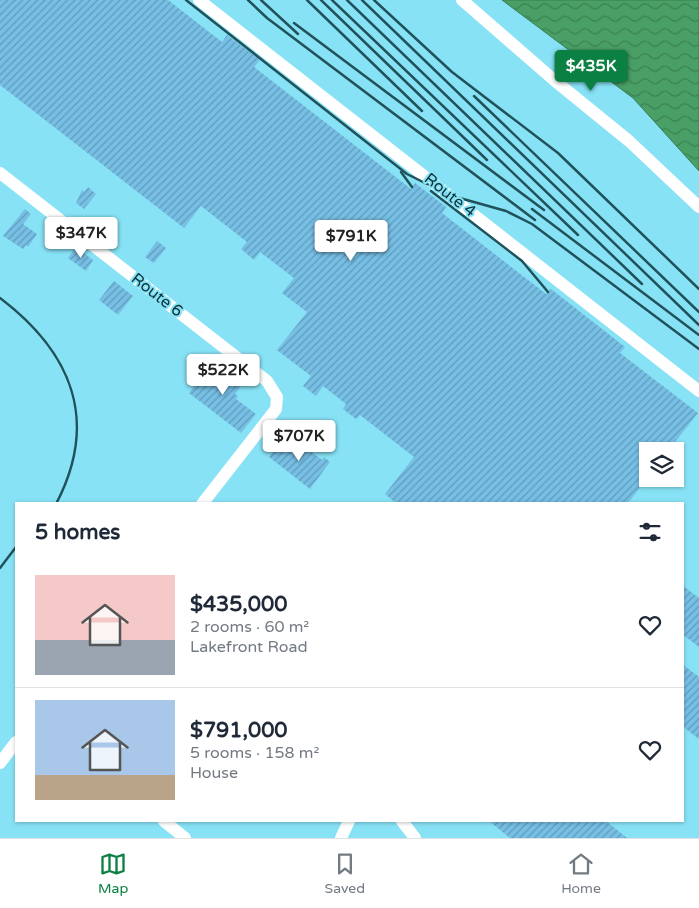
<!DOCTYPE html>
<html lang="en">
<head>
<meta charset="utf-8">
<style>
  body { margin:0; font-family:"Varela Round",sans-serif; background:#f6f6f7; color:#1f2937; height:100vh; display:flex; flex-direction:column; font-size:19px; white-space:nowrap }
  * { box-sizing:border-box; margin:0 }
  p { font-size:16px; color:#747a83 }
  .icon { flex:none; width:28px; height:28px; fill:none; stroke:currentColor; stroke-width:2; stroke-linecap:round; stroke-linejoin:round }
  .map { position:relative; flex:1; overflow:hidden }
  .details { position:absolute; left:15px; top:502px; width:669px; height:320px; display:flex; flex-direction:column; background:#fff; border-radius:0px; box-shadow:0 1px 4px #0004 }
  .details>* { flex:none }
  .controls { position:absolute; left:639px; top:442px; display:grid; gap:10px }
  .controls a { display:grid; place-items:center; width:45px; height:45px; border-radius:0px; background:#fff; box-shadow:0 1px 4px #0004; font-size:25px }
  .price { position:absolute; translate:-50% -42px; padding:0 11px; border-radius:5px; background:#fff; color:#222; font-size:16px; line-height:32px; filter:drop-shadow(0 1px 2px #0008) }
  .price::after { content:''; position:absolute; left:50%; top:30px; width:15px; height:11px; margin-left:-8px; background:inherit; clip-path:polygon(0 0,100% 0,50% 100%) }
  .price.on { background:#0b8043; color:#fff }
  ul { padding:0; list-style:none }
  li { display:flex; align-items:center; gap:15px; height:125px; padding:0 20px }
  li+li { border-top:1px solid #e0e1e3 }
  li span { display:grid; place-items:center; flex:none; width:140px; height:100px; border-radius:0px; color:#555 }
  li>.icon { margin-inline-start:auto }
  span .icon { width:60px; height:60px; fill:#fffc; stroke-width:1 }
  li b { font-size:21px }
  h2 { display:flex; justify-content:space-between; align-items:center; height:60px; padding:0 20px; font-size:21px }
  .tab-bar { display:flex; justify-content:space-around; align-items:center; height:70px; border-top:1px solid #e0e1e3; background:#fff; font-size:14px; color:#747a83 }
  .tab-bar a { display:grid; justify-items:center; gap:2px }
  .tab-bar .on { color:#0b8043 }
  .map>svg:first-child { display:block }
  .water { fill:url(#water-waves); stroke:#367f58 }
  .building { fill:url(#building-hatch) }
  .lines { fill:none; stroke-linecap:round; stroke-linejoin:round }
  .minor { stroke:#fff; stroke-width:12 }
  .rail { stroke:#20525b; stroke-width:2.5 }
  .labels { text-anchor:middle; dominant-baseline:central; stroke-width:4; stroke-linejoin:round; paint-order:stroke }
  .street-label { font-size:16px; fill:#0a333a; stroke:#87e2f5 }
</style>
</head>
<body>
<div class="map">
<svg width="699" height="838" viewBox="0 0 699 838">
  <defs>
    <pattern id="water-waves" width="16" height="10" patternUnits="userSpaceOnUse" patternTransform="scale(1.25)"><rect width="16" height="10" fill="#499f65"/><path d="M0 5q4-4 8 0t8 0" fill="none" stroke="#3b8254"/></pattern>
    <pattern id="building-hatch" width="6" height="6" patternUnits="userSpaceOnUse" patternTransform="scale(1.25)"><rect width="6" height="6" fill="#77bfe5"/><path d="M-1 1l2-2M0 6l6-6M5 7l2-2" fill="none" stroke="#609cbb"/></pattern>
  </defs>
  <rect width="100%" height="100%" fill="#87e2f5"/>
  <polygon class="water" points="502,0 699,0 699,171 633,98"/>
  <g class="building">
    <polygon points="0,0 168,0 222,42 227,35 260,60 254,67 411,189 415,183 446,207 442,213 546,294 551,289 625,347 620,353 698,413 668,451 648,451 648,478 627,504 397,504 385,494 414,457 360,415 356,419 343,409 346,404 323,386 316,396 303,386 311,376 277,350 307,312 282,293 294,278 260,252 254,260 241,249 247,242 201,206 184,228 0,85"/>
    <polygon points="88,187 96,194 84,209 76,203 82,190 84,192"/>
    <polygon points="25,209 31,214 23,224 37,234 28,247 26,245 23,249 3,236"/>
    <polygon points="157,241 166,248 154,263 145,257"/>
    <polygon points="76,247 93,260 86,271 68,258"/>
    <polygon points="114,281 133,296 118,315 99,300"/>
    <polygon points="215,359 244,382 235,394 238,396 236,399 256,414 241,433 189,393"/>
    <polygon points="285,437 297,446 300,443 322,460 324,457 330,462 310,489 269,457"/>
    <polygon points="682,585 699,598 699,647 682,634"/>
    <polygon points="682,664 699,677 699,739 682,726"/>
    <polygon points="489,821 606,821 627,838 510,838"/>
  </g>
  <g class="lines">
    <g class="minor">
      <polyline points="199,0 699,391"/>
      <polyline points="462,0 554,80 629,141 699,207"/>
      <polyline points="0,173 267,381 277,397 276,409 202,504"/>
      <polyline points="0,763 16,742"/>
      <polyline points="164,821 185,838"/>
      <polyline points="402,821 415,838"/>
      <polyline points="341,838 349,821"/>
    </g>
    <g class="rail">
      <polyline points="186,0 407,174 449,195 506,211 532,224 699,349"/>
      <polyline points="248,0 267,18 535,220"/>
      <polyline points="261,0 298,34"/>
      <polyline points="307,0 422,111"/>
      <polyline points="321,0 487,160"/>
      <polyline points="332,0 578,235"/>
      <polyline points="347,0 642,284"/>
      <polyline points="362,0 699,325"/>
      <polyline points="374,0 452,72 558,153 699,289"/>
      <polyline points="294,23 544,210"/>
      <polyline points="474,96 699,312"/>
      <polyline points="401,172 412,187"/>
      <polyline points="431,191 522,261 548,292"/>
      <polyline points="532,209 699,335"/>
      <path d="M0 298C71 352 100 420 56 504"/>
      <polyline points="0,568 16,547"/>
    </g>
  </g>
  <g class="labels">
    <g class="street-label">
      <text transform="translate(450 195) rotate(38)">Route 4</text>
      <text transform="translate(157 295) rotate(38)">Route 6</text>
    </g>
  </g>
</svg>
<div class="controls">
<a><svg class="icon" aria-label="layers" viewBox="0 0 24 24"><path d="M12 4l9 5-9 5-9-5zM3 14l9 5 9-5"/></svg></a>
</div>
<b class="price on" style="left:591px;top:92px">$435K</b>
<b class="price" style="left:81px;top:259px">$347K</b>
<b class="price" style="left:351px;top:262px">$791K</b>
<b class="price" style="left:223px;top:396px">$522K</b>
<b class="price" style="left:299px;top:462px">$707K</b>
<section class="details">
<h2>5 homes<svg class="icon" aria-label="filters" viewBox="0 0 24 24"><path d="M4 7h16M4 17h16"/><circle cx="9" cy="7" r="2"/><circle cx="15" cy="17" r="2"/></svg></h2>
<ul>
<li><span style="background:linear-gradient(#f6c9c9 65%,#9aa5b1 0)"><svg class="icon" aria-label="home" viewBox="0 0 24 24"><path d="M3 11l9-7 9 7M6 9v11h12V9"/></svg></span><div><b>$435,000</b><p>2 rooms · 60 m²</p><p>Lakefront Road</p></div><svg class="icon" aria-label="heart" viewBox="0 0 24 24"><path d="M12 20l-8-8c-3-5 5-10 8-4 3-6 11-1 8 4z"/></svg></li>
<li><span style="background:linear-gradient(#a9c7e8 75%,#b9a48a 0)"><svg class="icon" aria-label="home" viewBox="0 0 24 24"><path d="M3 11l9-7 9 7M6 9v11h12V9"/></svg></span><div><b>$791,000</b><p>5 rooms · 158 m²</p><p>House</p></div><svg class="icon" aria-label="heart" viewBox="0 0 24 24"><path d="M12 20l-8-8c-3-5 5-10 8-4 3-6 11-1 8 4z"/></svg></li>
</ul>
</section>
</div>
<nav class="tab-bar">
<a class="on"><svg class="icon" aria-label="map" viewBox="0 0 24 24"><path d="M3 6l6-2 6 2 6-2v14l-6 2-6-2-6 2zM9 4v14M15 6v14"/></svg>Map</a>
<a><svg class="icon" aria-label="saved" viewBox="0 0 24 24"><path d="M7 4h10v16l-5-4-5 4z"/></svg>Saved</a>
<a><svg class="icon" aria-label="home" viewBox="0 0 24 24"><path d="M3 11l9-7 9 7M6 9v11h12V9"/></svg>Home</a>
</nav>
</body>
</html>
